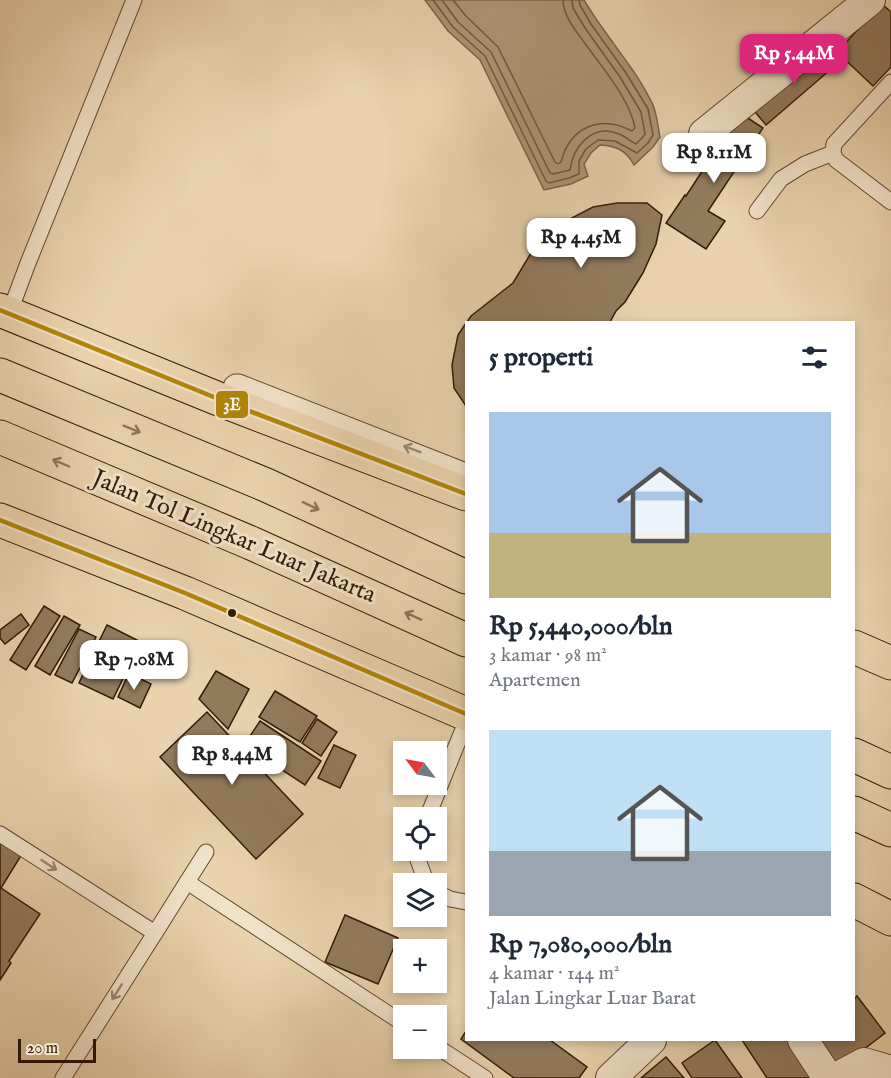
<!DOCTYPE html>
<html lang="id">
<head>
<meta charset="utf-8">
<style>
  body { margin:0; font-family:"IM FELL English",serif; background:#f2f2f3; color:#1f2937; height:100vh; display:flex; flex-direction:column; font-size:22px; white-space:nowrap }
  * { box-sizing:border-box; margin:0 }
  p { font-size:20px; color:#747a83 }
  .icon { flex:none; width:33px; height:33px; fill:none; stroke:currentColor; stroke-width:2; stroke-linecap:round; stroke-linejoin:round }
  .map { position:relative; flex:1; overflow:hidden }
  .sheet { position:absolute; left:465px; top:321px; width:390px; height:720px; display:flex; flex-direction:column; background:#fff; border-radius:0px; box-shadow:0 3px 9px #0003 }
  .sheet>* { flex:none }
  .needle { width:39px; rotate:302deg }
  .buttons { position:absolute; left:393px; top:741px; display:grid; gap:12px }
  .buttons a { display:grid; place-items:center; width:54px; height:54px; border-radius:0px; background:#fff; box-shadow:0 3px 9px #0003; font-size:30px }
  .scale { position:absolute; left:18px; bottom:15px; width:78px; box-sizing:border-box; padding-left:6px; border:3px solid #331b06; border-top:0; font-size:16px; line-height:21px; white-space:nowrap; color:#331b06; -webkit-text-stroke:4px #f1e2ca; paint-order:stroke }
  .price { position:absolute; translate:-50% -51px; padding:0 14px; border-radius:12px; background:#fff; color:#222; font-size:20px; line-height:39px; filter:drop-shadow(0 2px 3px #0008) }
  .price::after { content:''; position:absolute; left:50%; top:36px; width:18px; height:14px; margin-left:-9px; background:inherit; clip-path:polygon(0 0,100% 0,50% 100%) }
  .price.active { background:#db2777; color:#fff }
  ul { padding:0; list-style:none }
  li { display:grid; align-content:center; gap:12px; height:318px; padding:0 24px }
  li span { display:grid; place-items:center; height:186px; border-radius:0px; color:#555 }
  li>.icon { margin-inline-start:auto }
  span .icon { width:108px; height:108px; fill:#fffc; stroke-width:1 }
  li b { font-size:26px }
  h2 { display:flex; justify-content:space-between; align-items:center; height:72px; padding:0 24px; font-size:26px }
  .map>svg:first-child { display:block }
  .water { fill:#ab9474; stroke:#7b6448; stroke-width:1.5 }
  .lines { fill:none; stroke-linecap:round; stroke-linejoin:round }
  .shore { stroke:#6f583d; stroke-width:1.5 }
  .building { fill:#927a5d; stroke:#331b06; stroke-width:1.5 }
  .lane-casing { stroke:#604930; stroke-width:17 }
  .street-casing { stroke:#604930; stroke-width:32 }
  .primary-casing { stroke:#331b06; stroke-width:35 }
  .highway-casing { stroke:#331b06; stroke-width:35 }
  .lane { stroke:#f1e2ca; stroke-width:15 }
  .street { stroke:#f1e2ca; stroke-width:30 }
  .primary { stroke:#e9d2ad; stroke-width:33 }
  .highway { stroke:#e9d2ad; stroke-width:33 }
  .bus-1-casing { stroke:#f1e2ca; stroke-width:9 }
  .bus-1 { stroke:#b18607; stroke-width:4.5 }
  .oneway { stroke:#8e765a }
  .oneway2 { stroke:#9c8872 }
  .bus-dot { fill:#331b06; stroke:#f1e2ca; stroke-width:2 }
  .labels { text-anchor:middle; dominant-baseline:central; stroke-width:6; stroke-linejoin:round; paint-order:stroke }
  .street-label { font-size:24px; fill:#331b06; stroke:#f1e2ca }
  .line-badge { stroke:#f1e2ca; stroke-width:2 }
  .badge-label { font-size:16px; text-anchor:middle; font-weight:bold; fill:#fff }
</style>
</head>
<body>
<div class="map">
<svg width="891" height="1078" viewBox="0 0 891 1078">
  <rect width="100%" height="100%" fill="#e9d2ad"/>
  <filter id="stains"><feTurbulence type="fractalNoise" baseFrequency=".00333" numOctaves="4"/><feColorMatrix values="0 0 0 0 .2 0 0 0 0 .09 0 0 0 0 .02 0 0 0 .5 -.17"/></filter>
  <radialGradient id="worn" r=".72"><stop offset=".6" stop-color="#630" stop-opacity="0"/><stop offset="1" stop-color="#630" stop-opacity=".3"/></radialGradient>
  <path class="water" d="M425 0H584C605 36 635 67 653 105 657 115 658 127 660 137L653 147 634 165C626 150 616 146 600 145L591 153 584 164 588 176 571 184 544 190 480 60 448 31Z"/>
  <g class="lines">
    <g class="shore">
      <polyline points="433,0 453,27 485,56 546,181 549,183 569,178 579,174 579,161 586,149 598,140 615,141 637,153 648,143 653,135 648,109 626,73 591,24 580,5 579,0"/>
      <path d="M442 0 458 22 491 52 550 173 553 174 570 170C573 146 593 123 619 134 625 136 630 141 636 144L642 138 645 134 641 112 620 77 585 28 573 8 572 0"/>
      <path d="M453 0 465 15 498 47 555 162 558 164 561 162C570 127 600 114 632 131L635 128C630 99 601 66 584 42 575 30 563 15 563 0"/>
    </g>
  </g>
  <g class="building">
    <polygon points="882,4 891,12 891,67 873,86 837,52"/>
    <polygon points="822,46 837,64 766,125 751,107"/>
    <polygon points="740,113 763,128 708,211 725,221 706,249 666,223 685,195 686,196"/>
    <polygon points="617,203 647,203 662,215 656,244 643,273 625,302 616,311 610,322 467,322 471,316 513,283 531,253 564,222 593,207"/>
    <polygon points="466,323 466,406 454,388 452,365 458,335"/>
    <polygon points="44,606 60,616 26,670 10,660"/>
    <polygon points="21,614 29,625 5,644 0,638 0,630"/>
    <polygon points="64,616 80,625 50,675 35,666"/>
    <polygon points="107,625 141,642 113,699 79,683"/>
    <polygon points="79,629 96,637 72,683 55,675"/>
    <polygon points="216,671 249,689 228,729 199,699"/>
    <polygon points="129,673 151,684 140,708 118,697"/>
    <polygon points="275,691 317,716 300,742 259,717"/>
    <polygon points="207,712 303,814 256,859 160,757"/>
    <polygon points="317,719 337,732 321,756 302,743"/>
    <polygon points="260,721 321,761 305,785 244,745"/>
    <polygon points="334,745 356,755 340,788 318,778"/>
    <polygon points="0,839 22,854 1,888 40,914 9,961 11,963 0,980"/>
    <polygon points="345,915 398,938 378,984 325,962"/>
    <polygon points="857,996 885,1033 838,1069 815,1040 854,1040 854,999"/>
    <polygon points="466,1031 466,1040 550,1040 587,1067 579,1078 514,1078 461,1039"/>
    <polygon points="715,1040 742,1078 692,1078 682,1063"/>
    <polygon points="742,1040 797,1040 817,1072 808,1078 767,1078"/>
    <polygon points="666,1057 684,1078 641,1078"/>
  </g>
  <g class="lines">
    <g class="lane-casing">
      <g id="lane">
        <polyline points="891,82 834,144 833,153 836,160 891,202"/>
        <polyline points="757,211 781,179 805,164 833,153"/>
        <polyline points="9,314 28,263 134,0"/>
        <polyline points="226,402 232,384 235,382 239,382 466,471"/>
        <polyline points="427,818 466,722"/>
        <polyline points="0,834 155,933 63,1078"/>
        <polyline points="420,850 418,860 427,884"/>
        <polyline points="187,882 206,852"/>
        <polyline points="436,892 450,899 466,902"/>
        <polyline points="155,933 187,882 404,1024"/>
        <polyline points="436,1046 485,1078"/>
      </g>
    </g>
    <g class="street-casing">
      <g id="street">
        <polyline points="704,134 870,0"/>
        <polyline points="803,1040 828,1078"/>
        <polyline points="611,1078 651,1040"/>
        <polyline points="836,1078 864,1063 891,1071"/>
      </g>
    </g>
    <g class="primary-casing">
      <g id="primary">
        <polyline points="0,310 226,402 466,494"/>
        <polyline points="0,520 185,593 466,714"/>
        <polyline points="854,647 891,663"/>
        <polyline points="854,900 891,919"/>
      </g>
    </g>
    <g class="highway-casing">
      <g id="highway">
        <polyline points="0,375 266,485 466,577"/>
        <polyline points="0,437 251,543 466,640"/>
        <polyline points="854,755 891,772"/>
        <polyline points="854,813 891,830"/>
      </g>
    </g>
    <use href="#lane" class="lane"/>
    <use href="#street" class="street"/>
    <use href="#primary" class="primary"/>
    <use href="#highway" class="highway"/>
    <g class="bus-1-casing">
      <g id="bus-1">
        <polyline points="0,310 226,402 466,494"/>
        <polyline points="0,520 185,593 466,714"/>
      </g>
    </g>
    <use href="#bus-1" class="bus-1"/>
  </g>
  <defs><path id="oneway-shaft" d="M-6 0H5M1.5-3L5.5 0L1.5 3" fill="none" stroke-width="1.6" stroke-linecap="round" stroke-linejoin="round" transform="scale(1.5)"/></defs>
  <g class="oneway">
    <use href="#oneway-shaft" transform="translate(132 429) rotate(22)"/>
    <use href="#oneway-shaft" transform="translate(61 463) rotate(-157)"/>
    <use href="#oneway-shaft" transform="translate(311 506) rotate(25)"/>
    <use href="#oneway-shaft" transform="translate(413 616) rotate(-156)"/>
  </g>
  <g class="oneway2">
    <use href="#oneway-shaft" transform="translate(412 449) rotate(-159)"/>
    <use href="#oneway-shaft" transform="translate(49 865) rotate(33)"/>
    <use href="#oneway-shaft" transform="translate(117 992) rotate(122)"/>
  </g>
  <circle class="bus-dot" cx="232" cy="613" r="5"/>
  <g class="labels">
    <g class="street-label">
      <text transform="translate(234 537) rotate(23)">Jalan Tol Lingkar Luar Jakarta</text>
    </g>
  </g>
  <rect class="line-badge" x="215" y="390" width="34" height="29" rx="6" fill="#b18607"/>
  <g class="badge-label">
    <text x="232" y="410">3E</text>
  </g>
  <rect width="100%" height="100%" filter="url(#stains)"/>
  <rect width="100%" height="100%" fill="url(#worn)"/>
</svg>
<div class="buttons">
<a><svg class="needle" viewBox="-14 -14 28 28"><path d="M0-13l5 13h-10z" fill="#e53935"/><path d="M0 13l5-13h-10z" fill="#747a83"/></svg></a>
<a><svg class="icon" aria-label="locate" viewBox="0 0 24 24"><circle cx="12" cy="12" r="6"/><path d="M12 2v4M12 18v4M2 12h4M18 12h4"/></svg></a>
<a><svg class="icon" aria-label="layers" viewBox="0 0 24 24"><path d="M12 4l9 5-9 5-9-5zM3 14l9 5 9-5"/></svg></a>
<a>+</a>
<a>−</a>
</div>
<div class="scale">20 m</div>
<b class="price active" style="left:794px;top:85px">Rp 5.44M</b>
<b class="price" style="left:714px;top:184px">Rp 8.11M</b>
<b class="price" style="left:581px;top:269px">Rp 4.45M</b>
<b class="price" style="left:134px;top:691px">Rp 7.08M</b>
<b class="price" style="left:232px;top:786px">Rp 8.44M</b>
<section class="sheet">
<h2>5 properti<svg class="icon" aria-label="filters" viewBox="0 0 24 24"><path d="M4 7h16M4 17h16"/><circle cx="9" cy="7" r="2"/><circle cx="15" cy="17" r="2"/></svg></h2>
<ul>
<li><span style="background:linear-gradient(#a9c7e8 65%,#c2b280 0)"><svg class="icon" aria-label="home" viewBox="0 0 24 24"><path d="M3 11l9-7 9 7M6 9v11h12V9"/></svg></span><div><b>Rp 5,440,000/bln</b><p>3 kamar · 98 m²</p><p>Apartemen</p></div></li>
<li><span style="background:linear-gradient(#bfe0f5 65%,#9aa5b1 0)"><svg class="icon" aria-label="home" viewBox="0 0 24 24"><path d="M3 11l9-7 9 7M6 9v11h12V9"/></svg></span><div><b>Rp 7,080,000/bln</b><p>4 kamar · 144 m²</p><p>Jalan Lingkar Luar Barat</p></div></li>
</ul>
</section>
</div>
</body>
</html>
